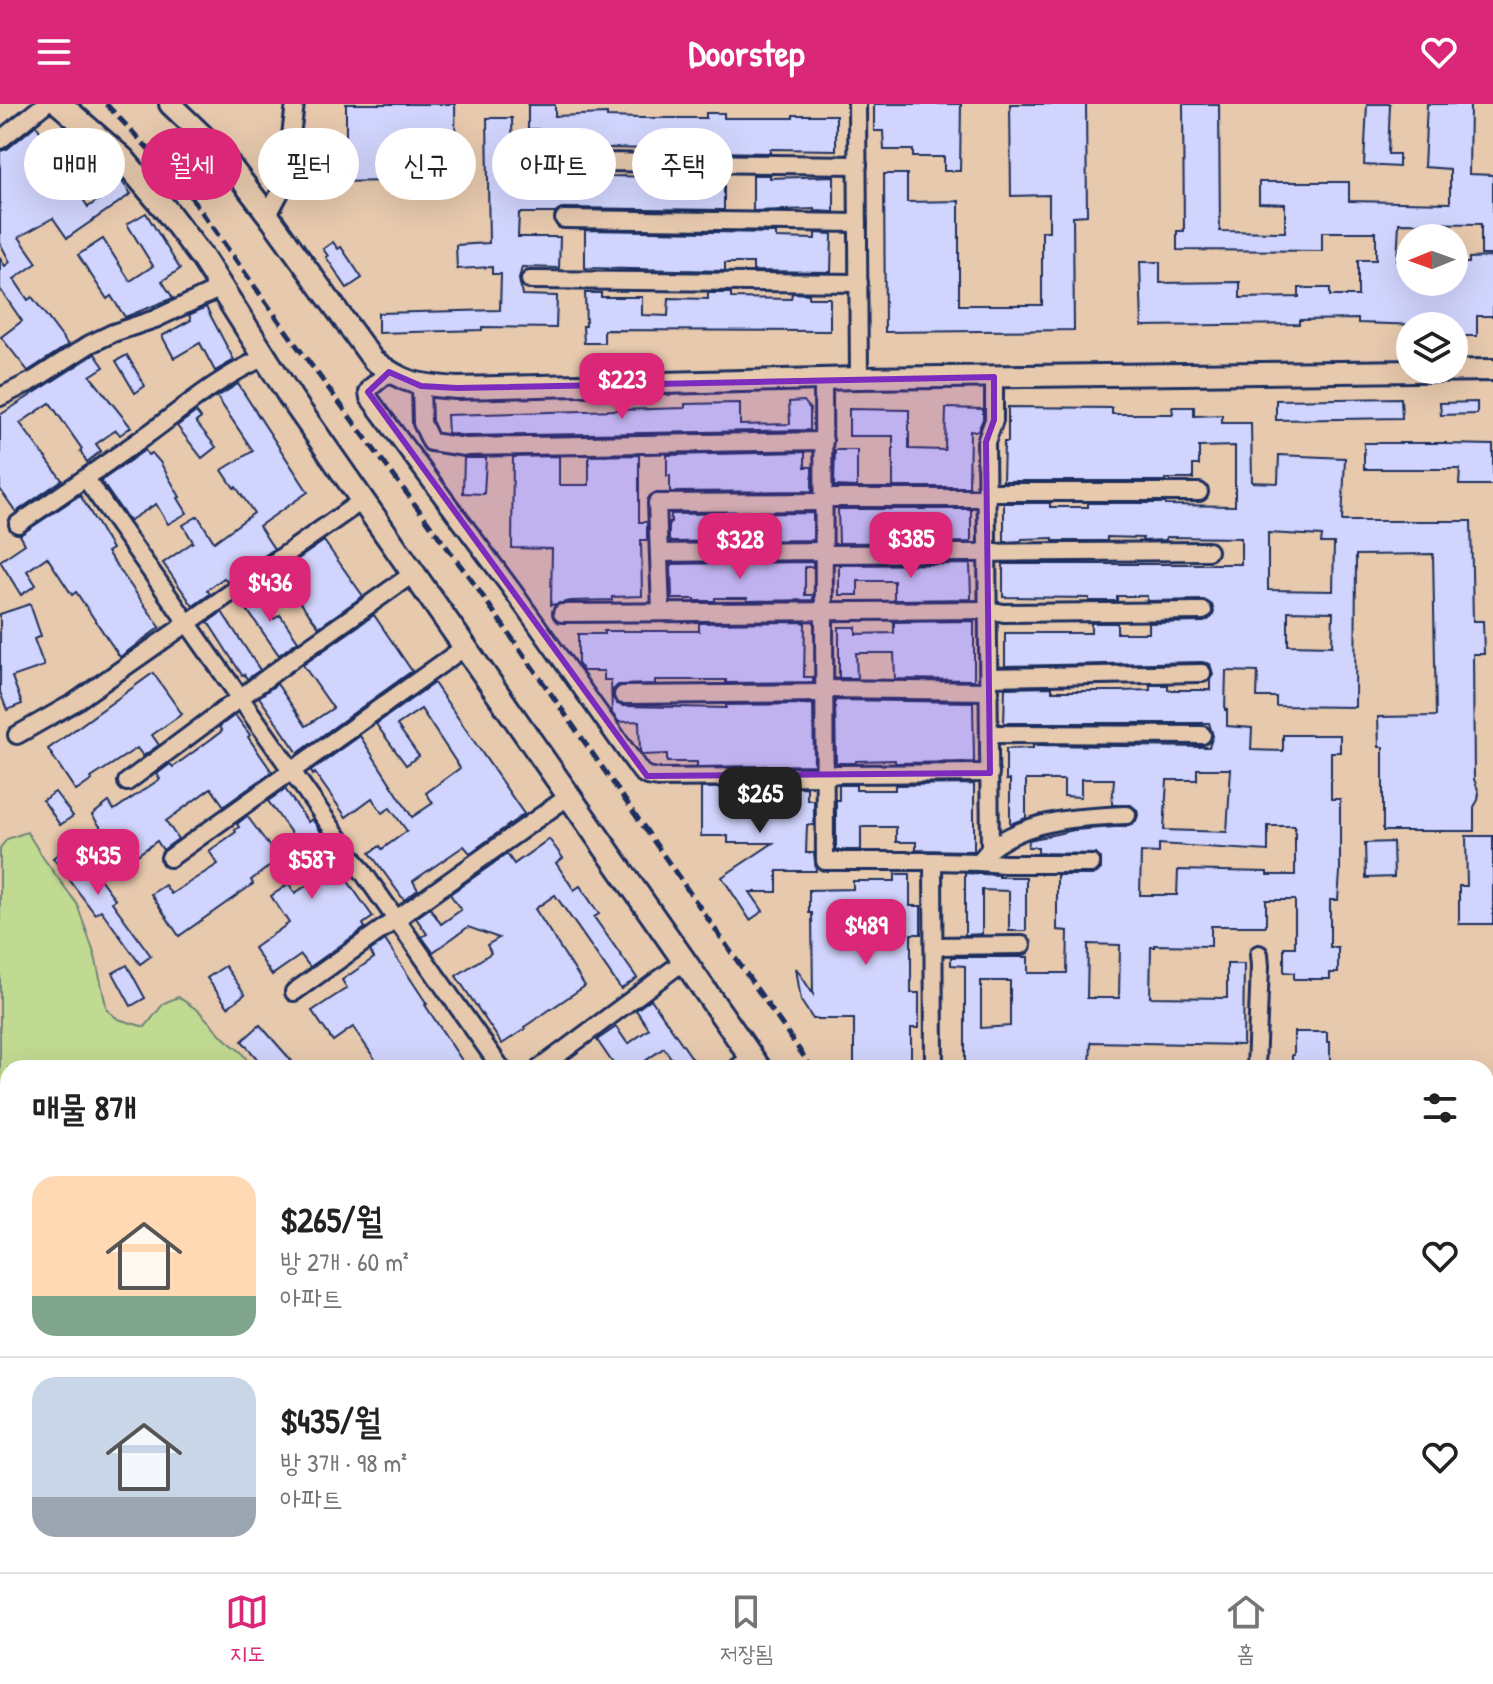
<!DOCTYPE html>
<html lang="ko">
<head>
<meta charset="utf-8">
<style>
  body { margin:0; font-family:"Patrick Hand","Poor Story",sans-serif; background:#f2f2f2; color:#222; height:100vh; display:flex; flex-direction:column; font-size:30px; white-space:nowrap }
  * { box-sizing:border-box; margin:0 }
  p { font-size:26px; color:#767676 }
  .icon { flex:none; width:44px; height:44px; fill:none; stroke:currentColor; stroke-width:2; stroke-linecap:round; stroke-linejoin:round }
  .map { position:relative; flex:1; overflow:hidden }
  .sheet { position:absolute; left:0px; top:956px; width:1494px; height:512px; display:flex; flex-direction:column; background:#fff; border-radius:24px 24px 0 0; box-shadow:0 8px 32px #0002 }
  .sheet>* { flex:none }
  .guide { position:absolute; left:24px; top:24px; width:800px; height:72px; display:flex; gap:16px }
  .needle { width:52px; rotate:269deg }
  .buttons { position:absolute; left:1396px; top:120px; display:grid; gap:16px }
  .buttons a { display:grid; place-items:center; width:72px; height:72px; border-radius:50%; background:#fff; box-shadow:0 8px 32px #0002; font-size:40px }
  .price { position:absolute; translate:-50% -68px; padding:0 18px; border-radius:16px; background:#db2777; color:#fff; font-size:26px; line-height:52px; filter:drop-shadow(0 2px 4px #0008) }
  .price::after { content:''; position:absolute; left:50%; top:48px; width:24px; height:18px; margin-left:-12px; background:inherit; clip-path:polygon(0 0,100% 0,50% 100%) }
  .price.selected { background:#222; color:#fff }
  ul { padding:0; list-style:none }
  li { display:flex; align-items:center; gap:24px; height:200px; padding:0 32px }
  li+li { border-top:2px solid #e0e0e0 }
  li span { display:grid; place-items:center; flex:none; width:224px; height:160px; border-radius:24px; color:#555 }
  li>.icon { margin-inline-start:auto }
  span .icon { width:96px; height:96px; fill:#fffc; stroke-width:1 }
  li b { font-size:34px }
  h2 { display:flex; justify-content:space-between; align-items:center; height:96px; padding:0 32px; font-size:34px }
  .pill { padding:0 28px; border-radius:36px; background:#fff; box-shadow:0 8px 32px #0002; font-size:28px; line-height:72px }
  .pill.selected { background:#db2777; color:#fff }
  header { display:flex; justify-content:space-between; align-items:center; height:104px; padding:0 32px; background:#db2777; color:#fff; font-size:36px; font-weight:700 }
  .tab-bar { display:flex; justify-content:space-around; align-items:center; height:112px; border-top:2px solid #e0e0e0; background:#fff; font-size:22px; color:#767676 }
  .tab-bar a { display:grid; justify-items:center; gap:4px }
  .tab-bar .selected { color:#db2777 }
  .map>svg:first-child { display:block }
  .green { fill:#c1da91; stroke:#6e8478; stroke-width:2 }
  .building { fill:#d1d4fc; stroke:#1b2f5e; stroke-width:2; fill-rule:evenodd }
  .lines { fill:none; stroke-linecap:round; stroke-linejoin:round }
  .minor-casing { stroke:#1b2f5e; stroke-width:22 }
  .tertiary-casing { stroke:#1b2f5e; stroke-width:26 }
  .secondary-casing { stroke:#1b2f5e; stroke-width:28 }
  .minor { stroke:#e7c9ad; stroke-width:16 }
  .tertiary { stroke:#e7c9ad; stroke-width:20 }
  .secondary { stroke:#e7c9ad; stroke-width:22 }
  .rail { stroke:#1b2f5e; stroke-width:5; stroke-dasharray:12 6; stroke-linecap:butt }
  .marked { fill:#7b2cbf; fill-opacity:0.2; stroke:#7b2cbf; stroke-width:6; stroke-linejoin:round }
</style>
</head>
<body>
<header><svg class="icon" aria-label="menu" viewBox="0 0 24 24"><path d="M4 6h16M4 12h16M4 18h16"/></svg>Doorstep<svg class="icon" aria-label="heart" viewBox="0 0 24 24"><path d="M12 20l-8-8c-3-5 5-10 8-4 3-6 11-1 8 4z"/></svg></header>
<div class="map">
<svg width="1493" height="1468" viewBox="0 0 1493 1468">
  <rect width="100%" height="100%" fill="#e7c9ad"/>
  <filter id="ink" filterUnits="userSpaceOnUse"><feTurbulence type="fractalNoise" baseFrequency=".0125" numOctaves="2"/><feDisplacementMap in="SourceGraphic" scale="16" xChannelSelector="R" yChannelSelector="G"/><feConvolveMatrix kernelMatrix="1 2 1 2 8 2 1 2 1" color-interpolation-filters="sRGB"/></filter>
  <g filter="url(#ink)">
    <polygon class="green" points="27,728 44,755 77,800 95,852 107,906 118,915 145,923 164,899 178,893 199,907 225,935 241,948 253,964 8,964 8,1301 0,1296 0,744 7,735"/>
    <g class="building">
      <polygon points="346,0 455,0 456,76 331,78 330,56 318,56 318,32 346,32"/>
      <polygon points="874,0 961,0 960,67 944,67 944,53 913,53 913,46 884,46 883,27 874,27"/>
      <polygon points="1010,0 1086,0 1087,111 1073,112 1074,226 885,228 884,70 907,70 907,98 959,97 959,201 1042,201 1042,127 1049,127 1049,91 1011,92"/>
      <polygon points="1183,0 1219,0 1220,127 1285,128 1285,100 1259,99 1259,78 1349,78 1349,97 1450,99 1450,65 1424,63 1427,0 1470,0 1469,70 1493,71 1493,151 1481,151 1481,120 1399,119 1397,156 1410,157 1410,178 1454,178 1454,159 1469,159 1469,154 1493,153 1493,212 1477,212 1477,232 1454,232 1454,222 1358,219 1358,215 1299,216 1299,220 1142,222 1140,158 1160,158 1160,179 1240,178 1240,194 1299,193 1299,184 1330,184 1330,192 1358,192 1358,156 1376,156 1376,128 1322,128 1322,147 1177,146 1177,127 1184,127"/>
      <polygon points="1367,0 1390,0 1388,50 1399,50 1399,63 1364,61"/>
      <polygon points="528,1 555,1 555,12 607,10 607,13 641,14 706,14 706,9 724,9 724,14 793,14 793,11 836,11 836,46 770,45 770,49 707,48 707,45 668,45 668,47 654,47 654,45 608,44 608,47 590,48 585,53 584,59 586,64 594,69 607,69 607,72 724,74 724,106 564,104 555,109 519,109 518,133 560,133 559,164 522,163 519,175 522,191 557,192 556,224 482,223 482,226 378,229 378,209 500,206 501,170 492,170 492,163 457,165 456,141 489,139 487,14 512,14 513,55 538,55 538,25 528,25"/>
      <polygon points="36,21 88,103 111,87 100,70 84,57 93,47 113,65 131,90 67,134 53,114 19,133 37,159 14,175 28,196 32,193 68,241 28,267 1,233 22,217 0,185 0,154 5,162 10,158 0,139 0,47 7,45"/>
      <polygon points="753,71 770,71 770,74 834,72 834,108 815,107 815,105 753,107"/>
      <polygon points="146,109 180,165 162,177 173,194 125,213 111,192 107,195 78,151 103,135 130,177 153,162 127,120"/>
      <polygon points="585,126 776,129 776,134 815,135 815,129 832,130 831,168 753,167 753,159 725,159 725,167 585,164"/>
      <polygon points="333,138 338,145 341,143 362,174 347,184 326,153 328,152 323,145"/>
      <polygon points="585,189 601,189 601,193 642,193 642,211 668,212 669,194 708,195 708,189 731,189 731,194 791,195 792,189 809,190 809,194 830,194 830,227 604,226 604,239 584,239 583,222 586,222"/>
      <polygon points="206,203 234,256 215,267 200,239 174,254 162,232 191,216 189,211"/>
      <polygon points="95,250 104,263 90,272 131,323 120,331 116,326 96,340 101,347 87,358 80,347 82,345 50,299 20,319 62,376 16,408 0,385 0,311"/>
      <polygon points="127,251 145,282 135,289 116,257"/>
      <polygon points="238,280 308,388 259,422 274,445 227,478 224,474 207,486 210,490 193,502 163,459 193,438 183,421 198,412 214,438 254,409 236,383 234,384 222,366 253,347 217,293"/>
      <polygon points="1401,294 1402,314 1276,316 1276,296"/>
      <polygon points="804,297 810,305 810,326 466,332 448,329 447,311 685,304 685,300 740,299 740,321 790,320 789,298"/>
      <polygon points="1477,298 1477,310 1441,311 1440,299"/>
      <path d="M1008 303 1112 304V310H1173L1172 303H1194V312L1222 311V319H1251L1252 378 1278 379 1279 351 1345 354 1342 417H1471L1473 517H1483L1484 550H1473L1474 675 1479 689 1478 696 1474 703V727H1383V643H1379L1378 613 1436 612 1433 450 1356 451 1355 603 1276 602V593H1257L1258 568 1226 567 1225 606H1227V622L1252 624 1251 646 1283 647V631H1340V648H1331V695H1340V768L1338 796H1330V843H1338V869H1330V875H1294V869L1284 868V843H1295V796H1266V822H1211V842L1155 841V843H1151L1150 893 1227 894V860H1244L1243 941 1091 938 1090 964H965V862L951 861V853H1028V869H1067L1068 827 1057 826V771H1092L1097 769 1101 765V755L1096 750 1038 749V743H1028L1029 736 1074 726 1128 722 1136 717 1138 711 1137 706 1131 701H1112L1114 675H1081V693L1064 692V676H1026V714L1010 720V676H1006V645L1033 644V641L1209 643 1213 632 1209 619H1004L1005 584 1052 583V587H1121L1150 586V581H1168V586H1210V576L1213 570 1210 560 1202 558 1005 562V529H1091V519H1117V529H1149V519L1204 518 1212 513 1214 508 1212 501 1204 496 1147 497V492H1117V497H1089V494L1003 493V460H1241V434L1166 433V436L1142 437 1143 434 1107 433V437H1053V434L1022 435 1021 437 1004 438V399H1050V403H1088V399H1165L1166 401 1235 402V342L1199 343V361H1193V375H1165V377H1003L1004 338H1008ZM1268 429 1322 432 1321 439H1334L1333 487 1268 486ZM1288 507 1333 508 1332 542 1288 541ZM1197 665H1231L1227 728 1164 726 1167 676H1197ZM1268 722H1295V771H1267V768L1178 766 1177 791H1140L1141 748 1159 749V740L1268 747ZM1088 840 1120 841 1119 894H1087ZM981 877H1010V922L981 924Z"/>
      <polygon points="946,304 983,305 983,315 978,327 970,327 969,383 893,383 893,332 849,332 849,305 909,306 909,345 945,346"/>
      <polygon points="196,308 201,314 196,318 216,343 202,354 177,322"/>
      <polygon points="1364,339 1446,339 1446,340 1493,341 1493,381 1459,381 1460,365 1364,365"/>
      <polygon points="145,346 148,351 152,349 160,358 180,393 178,394 187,409 168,420 156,400 129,417 101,377"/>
      <polygon points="835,346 857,346 857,383 834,382"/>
      <polygon points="805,348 805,363 812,363 812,387 670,388 670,372 667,372 667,351"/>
      <polygon points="639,351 639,418 647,418 647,436 641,436 642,492 612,493 612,496 571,497 551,501 552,445 512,444 513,353 559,352 559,381 589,381 589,352"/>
      <polygon points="464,354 486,354 484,390 463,389"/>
      <polygon points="80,391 112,445 107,448 160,523 120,553 76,488 72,491 47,453 27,467 36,481 21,491 0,457 25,440 20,431"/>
      <polygon points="838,405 971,405 971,438 839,439"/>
      <polygon points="813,409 813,436 671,438 669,436 669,418 671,418 671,410"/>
      <polygon points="324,437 363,492 319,523 278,469"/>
      <polygon points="813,458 813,463 805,463 805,491 813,491 813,496 747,497 747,494 715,494 715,497 695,497 695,495 672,495 671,460"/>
      <polygon points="970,460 971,495 894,496 894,477 858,477 858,491 839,491 839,461"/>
      <polygon points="253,487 274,515 280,511 298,537 279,551 240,496"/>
      <polygon points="30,500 41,532 34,535 44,562 12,573 22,600 7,606 0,588 0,510"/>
      <polygon points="222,508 260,566 247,575 244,570 242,571 208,518"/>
      <polygon points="374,511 412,567 298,649 259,593 277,580 306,622 333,604 303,561"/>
      <polygon points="974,517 974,576 895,575 894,549 856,549 857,574 835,574 839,573 839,523 856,523 856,530 894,529 894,518"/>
      <polygon points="805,518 804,573 813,573 813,578 726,579 726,576 655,576 655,580 618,581 613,586 612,592 617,600 623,602 726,604 726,601 813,600 814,661 697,663 697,658 667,658 667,650 642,651 640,647 639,617 619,618 612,609 611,576 604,576 604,567 583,567 578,559 578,530 604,530 604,527 699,527 699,519"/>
      <polygon points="153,569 182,610 152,631 159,641 143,652 137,644 91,674 92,676 76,687 48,645"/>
      <polygon points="434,579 524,710 470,749 464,742 413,777 418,786 404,796 370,749 380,742 382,745 407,727 390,704 382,709 372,694 346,713 315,669 313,671 311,667 360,632 412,713 433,699 426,689 460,664 421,605 397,621 419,652 406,661 376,620"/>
      <polygon points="835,596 973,598 974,658 895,659 895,656 856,657 856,659 836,659"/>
      <polygon points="235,611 250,631 248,633 272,668 224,702 211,684 166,717 178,735 163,746 157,737 126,759 92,711 109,698 114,706 160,675 157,670 170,660 173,663 222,627 219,623"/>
      <polygon points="974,680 974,747 916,746 916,738 896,738 896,723 861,723 861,746 836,746 836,696 839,696 839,681 856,681 856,686 895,686 895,681"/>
      <polygon points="807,683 807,696 814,696 814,721 807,721 806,749 814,749 816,767 777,767 777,788 750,788 763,807 750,816 722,773 773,739 728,739 728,732 701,732 701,684"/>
      <polygon points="285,685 308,718 312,715 332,744 324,750 339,770 342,769 373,813 363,820 365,824 310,863 301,851 272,871 254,844 289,819 271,792 289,780 295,789 316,775 309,766 315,762 268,697"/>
      <polygon points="55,688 73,712 60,721 43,696"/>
      <polygon points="247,712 279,755 251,776 253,780 179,832 151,790 165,781 171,790 218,760 209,747 236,728 235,726 239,723 237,720"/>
      <polygon points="1466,732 1493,732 1493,820 1459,820 1459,782 1467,782"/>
      <polygon points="549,735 563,754 556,759 574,786 580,782 599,810 594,813 637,874 621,885 555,791 535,805 585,882 524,923 525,925 502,940 456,872 491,849 487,841 499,834 468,823 433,848 422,833 427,830 416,814 430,804 441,820 461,806 450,790 507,750 514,760"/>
      <polygon points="1393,738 1394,773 1366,774 1365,739"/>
      <polygon points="73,739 115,795 112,798 151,852 140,860 101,806 95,810 53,754"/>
      <polygon points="965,769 999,771 999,773 1026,773 1026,827 1009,827 1009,787 982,786 982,830 965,831"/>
      <polygon points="895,770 910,770 910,802 921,802 921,830 911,830 911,889 919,889 919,924 911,924 911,964 896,964 896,962 854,962 854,915 813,915 801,897 796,864 813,890 812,809 809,809 809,786 853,785 853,777 895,777"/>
      <polygon points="385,836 427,900 425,901 467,964 381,964 353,923 333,937 312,907 347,884 342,876 374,854 370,847"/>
      <polygon points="127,861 145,894 131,902 113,869"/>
      <polygon points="225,862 245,890 228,903 207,874"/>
      <polygon points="651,895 671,924 699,964 678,964 664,944 635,964 617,964 612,958 597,936 616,923 628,940 649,925 636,906"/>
      <polygon points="260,921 298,964 265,964 242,937"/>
      <polygon points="1294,928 1327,928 1327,938 1330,938 1330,964 1292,964 1292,951 1294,951"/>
    </g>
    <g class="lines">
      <g class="minor-casing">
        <g id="minor">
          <polyline points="857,0 859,274"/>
          <polyline points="0,36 45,0"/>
          <polyline points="595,58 858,61"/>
          <polyline points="268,111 285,79 295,0"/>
          <polyline points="564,115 858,119"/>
          <polyline points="530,176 859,179"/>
          <polyline points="389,268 371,283 368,288 369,294 512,486 641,668 647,672 659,674 825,672 838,670 990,669"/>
          <polyline points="823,276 825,757 933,757 934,964"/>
          <polyline points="421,282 422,319 431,338 465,343 824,337"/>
          <polyline points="0,293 34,276 90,240 113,229 155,215 221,184"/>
          <polyline points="86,375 501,964"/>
          <polyline points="987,388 1199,388"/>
          <polyline points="824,394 987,394"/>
          <path d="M18 420C63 390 107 359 151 328 190 299 220 273 265 253"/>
          <polyline points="659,449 824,447 831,450 1208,447"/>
          <polyline points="661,508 657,399 824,398"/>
          <polyline points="562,509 988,506 1004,509 1203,507"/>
          <polyline points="989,573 1202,569"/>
          <polyline points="824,585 990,587"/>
          <polyline points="623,591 824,589"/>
          <polyline points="990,630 1202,631"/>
          <polyline points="17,631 75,598 363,396"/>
          <polyline points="127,678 299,550 414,469"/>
          <path d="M990 745C1028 715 1080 713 1127 711"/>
          <polyline points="170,754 465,543"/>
          <polyline points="933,757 979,758 990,745 986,338 994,316 994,273"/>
          <polyline points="979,758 1004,760 1091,760"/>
          <polyline points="934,842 1022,841"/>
          <polyline points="294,888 569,692"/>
          <polyline points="540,964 684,857"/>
          <polyline points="737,964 752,953"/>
          <polyline points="1256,964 1260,862 1259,850"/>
          <polyline points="800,1460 806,1468"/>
          <polyline points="1278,1460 1287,1468"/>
          <polyline points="77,1468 80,1460"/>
        </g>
      </g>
      <g class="tertiary-casing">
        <path id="tertiary" d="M170 0 220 48 268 111 373 256C405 280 417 281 457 284L859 274 1493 266"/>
      </g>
      <g class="secondary-casing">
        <g id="secondary">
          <polyline points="60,0 123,55 166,106 203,155 291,294 759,964"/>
          <polyline points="1114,1460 1120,1468"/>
        </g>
      </g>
      <use href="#minor" class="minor"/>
      <use href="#tertiary" class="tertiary"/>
      <use href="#secondary" class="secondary"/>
      <g class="rail">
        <polyline points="106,0 181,79 297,242 475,481 812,964"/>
        <polyline points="1159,1460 1165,1468"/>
      </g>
    </g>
  </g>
  <path class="marked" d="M389 268 421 282 457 284 994 273V316L986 338 990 669 647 672 368 288Z"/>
</svg>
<div class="buttons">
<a><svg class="needle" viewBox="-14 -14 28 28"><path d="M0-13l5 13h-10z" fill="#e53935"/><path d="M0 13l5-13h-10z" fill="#767676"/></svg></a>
<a><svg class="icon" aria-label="layers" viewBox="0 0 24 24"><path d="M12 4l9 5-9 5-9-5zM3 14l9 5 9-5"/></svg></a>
</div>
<b class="price" style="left:622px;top:317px">$223</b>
<b class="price" style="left:911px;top:476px">$385</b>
<b class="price" style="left:740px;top:477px">$328</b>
<b class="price" style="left:270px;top:520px">$436</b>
<b class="price selected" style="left:760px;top:731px">$265</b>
<b class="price" style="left:98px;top:793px">$435</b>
<b class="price" style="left:312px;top:797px">$587</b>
<b class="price" style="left:866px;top:863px">$489</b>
<div class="guide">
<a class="pill">매매</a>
<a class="pill selected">월세</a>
<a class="pill">필터</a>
<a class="pill">신규</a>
<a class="pill">아파트</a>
<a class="pill">주택</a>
</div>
<section class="sheet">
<h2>매물 8개<svg class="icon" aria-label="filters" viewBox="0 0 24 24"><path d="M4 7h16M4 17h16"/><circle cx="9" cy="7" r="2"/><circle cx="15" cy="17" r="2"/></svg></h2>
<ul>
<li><span style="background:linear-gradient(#ffd9b3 75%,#7fa58c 0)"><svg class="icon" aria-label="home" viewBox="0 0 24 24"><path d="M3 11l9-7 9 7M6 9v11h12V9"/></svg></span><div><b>$265/월</b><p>방 2개 · 60 m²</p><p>아파트</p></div><svg class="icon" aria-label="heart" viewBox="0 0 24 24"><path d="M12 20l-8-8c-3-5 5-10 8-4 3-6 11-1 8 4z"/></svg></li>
<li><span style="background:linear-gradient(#c9d6e8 75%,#9aa5b1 0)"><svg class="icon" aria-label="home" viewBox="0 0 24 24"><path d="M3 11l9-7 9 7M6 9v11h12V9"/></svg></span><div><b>$435/월</b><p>방 3개 · 98 m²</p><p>아파트</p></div><svg class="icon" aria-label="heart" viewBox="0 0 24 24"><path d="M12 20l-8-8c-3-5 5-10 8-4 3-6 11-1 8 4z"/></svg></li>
</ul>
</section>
</div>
<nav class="tab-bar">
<a class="selected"><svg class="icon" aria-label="map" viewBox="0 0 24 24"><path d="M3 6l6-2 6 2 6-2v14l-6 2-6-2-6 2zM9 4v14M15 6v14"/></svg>지도</a>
<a><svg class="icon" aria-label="saved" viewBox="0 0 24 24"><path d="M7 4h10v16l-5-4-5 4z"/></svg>저장됨</a>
<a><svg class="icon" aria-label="home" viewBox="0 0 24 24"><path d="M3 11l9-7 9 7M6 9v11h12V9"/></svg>홈</a>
</nav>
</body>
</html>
